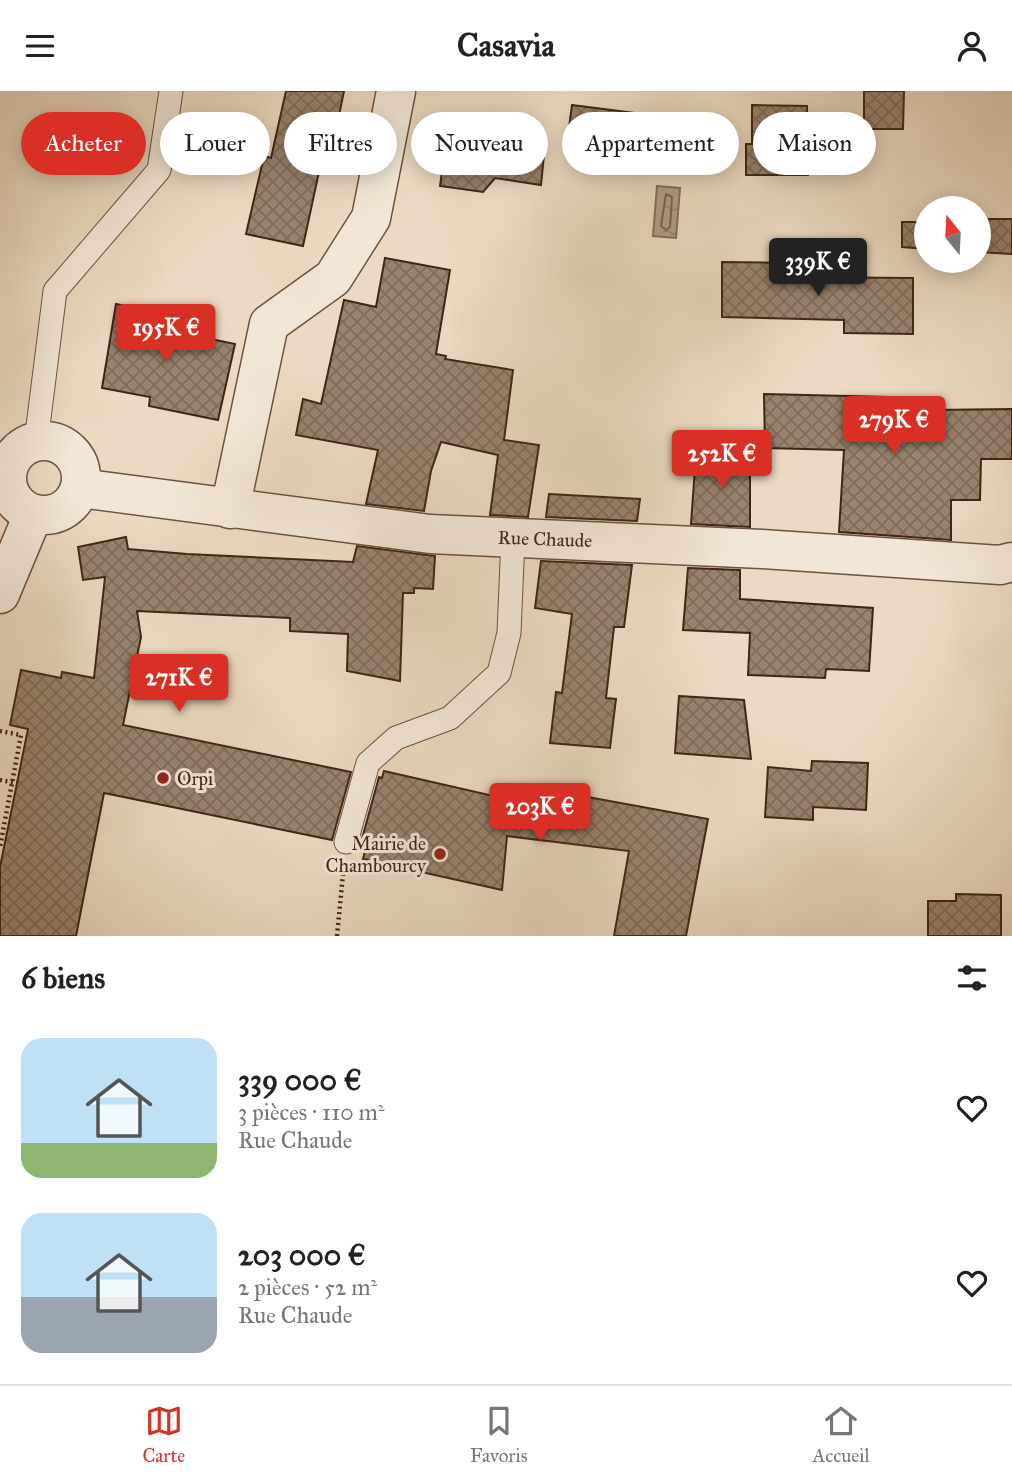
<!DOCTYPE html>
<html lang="fr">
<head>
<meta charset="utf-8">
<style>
  body { margin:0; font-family:"IM FELL Great Primer",serif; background:#f6f6f6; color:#222; height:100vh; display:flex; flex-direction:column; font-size:26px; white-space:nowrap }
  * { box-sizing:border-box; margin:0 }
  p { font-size:23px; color:#767676 }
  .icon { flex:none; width:38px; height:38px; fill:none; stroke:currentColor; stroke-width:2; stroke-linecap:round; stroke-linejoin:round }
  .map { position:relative; height:845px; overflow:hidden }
  .side { display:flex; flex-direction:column; background:#fff; flex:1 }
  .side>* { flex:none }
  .hud { position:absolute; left:21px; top:21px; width:971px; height:63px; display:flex; gap:14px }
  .needle { width:46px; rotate:342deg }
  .fabs { position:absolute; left:914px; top:105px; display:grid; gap:14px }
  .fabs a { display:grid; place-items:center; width:77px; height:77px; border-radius:50%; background:#fff; box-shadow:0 4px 18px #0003; font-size:35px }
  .price { position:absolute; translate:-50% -60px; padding:0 16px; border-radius:7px; background:#d93025; color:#fff; font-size:23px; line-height:46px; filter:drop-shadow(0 2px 4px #0008) }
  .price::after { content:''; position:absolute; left:50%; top:42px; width:21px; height:16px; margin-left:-10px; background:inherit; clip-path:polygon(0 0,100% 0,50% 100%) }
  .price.on { background:#222; color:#fff }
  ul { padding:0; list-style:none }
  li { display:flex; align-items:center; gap:21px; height:175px; padding:0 21px }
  li span { display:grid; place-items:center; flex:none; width:196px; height:140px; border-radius:21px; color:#555 }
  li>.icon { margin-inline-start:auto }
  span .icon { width:84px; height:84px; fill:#fffc; stroke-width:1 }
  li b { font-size:30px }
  h2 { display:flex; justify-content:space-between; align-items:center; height:84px; padding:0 21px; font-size:30px }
  .pill { padding:0 24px; border-radius:32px; background:#fff; box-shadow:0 4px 18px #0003; font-size:24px; line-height:63px }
  .pill.on { background:#d93025; color:#fff }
  header { display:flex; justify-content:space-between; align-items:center; height:91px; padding:0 21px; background:#fff; font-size:32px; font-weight:700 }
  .tabs { display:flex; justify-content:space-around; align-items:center; height:98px; border-top:2px solid #e0e0e0; background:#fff; font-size:19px; color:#767676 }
  .tabs a { display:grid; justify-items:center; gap:4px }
  .tabs .on { color:#d93025 }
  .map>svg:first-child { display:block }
  .water { fill:url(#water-ripples); stroke:#846c58; stroke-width:2 }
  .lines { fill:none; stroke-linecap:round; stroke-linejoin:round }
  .shore { stroke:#79604d; stroke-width:2 }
  .building { fill:url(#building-cross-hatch); stroke:#412514; stroke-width:2 }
  .lane-casing { stroke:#6c523f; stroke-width:25 }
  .street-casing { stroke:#6c523f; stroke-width:41 }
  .path { stroke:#412514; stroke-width:4.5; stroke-dasharray:2 3.5; stroke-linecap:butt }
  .lane { stroke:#f2e7d7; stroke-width:23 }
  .street { stroke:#f2e7d7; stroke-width:38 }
  .poi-dot { fill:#8f2418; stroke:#f2e7d7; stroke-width:2.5 }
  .labels { text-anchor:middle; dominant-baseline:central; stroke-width:6; stroke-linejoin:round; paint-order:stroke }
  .street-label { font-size:19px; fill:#412514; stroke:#f2e7d7 }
  .poi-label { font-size:19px; fill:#412514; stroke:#f2e7d7; text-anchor:start }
</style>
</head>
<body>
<header><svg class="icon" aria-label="menu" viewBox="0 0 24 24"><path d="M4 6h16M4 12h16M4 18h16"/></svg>Casavia<svg class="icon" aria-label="person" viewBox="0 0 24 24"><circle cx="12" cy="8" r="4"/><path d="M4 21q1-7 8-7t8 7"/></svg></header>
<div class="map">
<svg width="1012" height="845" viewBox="0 0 1012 845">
  <defs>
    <pattern id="water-ripples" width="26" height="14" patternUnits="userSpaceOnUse" patternTransform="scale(1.75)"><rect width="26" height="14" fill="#b19c86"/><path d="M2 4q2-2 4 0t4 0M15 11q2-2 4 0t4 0" fill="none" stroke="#927f6c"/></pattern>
    <pattern id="building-cross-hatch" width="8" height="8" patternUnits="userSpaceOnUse" patternTransform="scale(1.75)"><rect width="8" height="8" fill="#99836e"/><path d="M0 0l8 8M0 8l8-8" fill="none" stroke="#7e6b59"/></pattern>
  </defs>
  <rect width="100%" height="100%" fill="#ebdac1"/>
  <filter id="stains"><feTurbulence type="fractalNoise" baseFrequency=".00286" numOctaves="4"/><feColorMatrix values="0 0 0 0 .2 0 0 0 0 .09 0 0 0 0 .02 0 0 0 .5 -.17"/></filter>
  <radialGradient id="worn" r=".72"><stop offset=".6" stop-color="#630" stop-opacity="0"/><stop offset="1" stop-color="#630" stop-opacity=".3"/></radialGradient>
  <polygon class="water" points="657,95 680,97 676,147 653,145"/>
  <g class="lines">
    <polygon class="shore" points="666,103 672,106 670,136 666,139 661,135"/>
  </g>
  <g class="building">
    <polygon points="286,0 344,0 333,54 325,53 303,155 246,143 264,65 271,67"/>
    <polygon points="864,0 904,0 903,38 864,38"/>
    <polygon points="572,14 683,28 677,68 653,65 652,71 566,60"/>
    <polygon points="752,14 807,15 808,84 746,84 746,53 752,53"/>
    <polygon points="447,45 545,54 541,94 495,87 483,101 440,95"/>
    <polygon points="978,128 1012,128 1012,163 978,161"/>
    <polygon points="902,131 926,131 926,158 902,156"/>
    <polygon points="385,167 450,179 436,263 446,265 445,268 513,279 504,349 539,354 528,426 490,424 498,364 441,351 431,380 424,420 366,413 378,359 296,344 303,308 321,313 344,209 376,216"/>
    <polygon points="722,171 792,172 791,186 913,187 913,243 844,242 844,229 722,226"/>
    <polygon points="116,213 165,222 162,238 235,253 218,329 149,315 150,306 102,297"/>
    <polygon points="764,303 932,307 932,319 1012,318 1012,368 981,368 980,409 951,409 951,449 839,441 844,359 765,357"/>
    <polygon points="696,363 750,363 750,436 691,433"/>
    <polygon points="549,403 640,408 637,430 546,426"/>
    <polygon points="126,446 128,458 187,463 353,471 357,455 435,465 433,498 414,497 414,502 403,502 400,590 347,580 348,543 290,540 290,527 137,520 141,546 123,634 351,681 332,749 104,702 76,845 0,845 0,776 28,638 10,634 21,579 61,587 62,581 94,587 105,486 83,489 78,456"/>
    <polygon points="541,470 632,474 624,536 614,536 606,607 616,608 610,657 550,652 556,601 562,602 572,523 535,517"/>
    <polygon points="688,477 740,479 740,508 873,517 869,580 826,578 825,587 748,584 750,542 683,539"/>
    <polygon points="679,605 744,609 751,668 675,662"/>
    <polygon points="812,670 868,672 866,719 813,716 813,729 765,726 768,676 811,680"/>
    <polygon points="384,680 542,716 544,698 708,728 686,845 614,845 629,760 507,745 502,799 363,768 366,756 360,755 379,686 382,687"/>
    <polygon points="956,803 1001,804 1001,845 928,845 928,810 956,810"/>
  </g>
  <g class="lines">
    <g class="lane-casing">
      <g id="lane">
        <polyline points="36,351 55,200 159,79 171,0"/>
        <polyline points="346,751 368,672 396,647 450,627 499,582 509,542 513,447"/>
      </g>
    </g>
    <g class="street-casing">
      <g id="street">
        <circle cx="44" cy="387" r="37"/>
        <polyline points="80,397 430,443 762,458 1000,474 1012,471"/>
        <polyline points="230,418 269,233 333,187 371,127 396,0"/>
        <polyline points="0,503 33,424"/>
      </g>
    </g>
    <g class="path">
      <polyline points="0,640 21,644 0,756"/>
      <polyline points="0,689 17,692"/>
      <polyline points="337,845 343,783"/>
    </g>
    <use href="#lane" class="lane"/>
    <use href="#street" class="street"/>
  </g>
  <g class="poi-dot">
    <circle cx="163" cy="687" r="7"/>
    <circle cx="440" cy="763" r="7"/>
  </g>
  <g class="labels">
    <g class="street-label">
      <text transform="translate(545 448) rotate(2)">Rue Chaude</text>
    </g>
    <g class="poi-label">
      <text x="177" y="687">Orpi</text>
      <text x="426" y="752" text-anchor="end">Mairie de<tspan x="426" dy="22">Chambourcy</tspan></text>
    </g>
  </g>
  <rect width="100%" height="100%" filter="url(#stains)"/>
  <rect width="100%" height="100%" fill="url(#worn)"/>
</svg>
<div class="fabs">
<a><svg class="needle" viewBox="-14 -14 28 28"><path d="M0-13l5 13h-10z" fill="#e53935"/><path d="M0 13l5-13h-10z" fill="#767676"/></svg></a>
</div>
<b class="price on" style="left:818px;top:207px">339K €</b>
<b class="price" style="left:166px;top:273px">195K €</b>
<b class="price" style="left:894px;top:365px">279K €</b>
<b class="price" style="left:722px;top:399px">252K €</b>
<b class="price" style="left:179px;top:623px">271K €</b>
<b class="price" style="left:540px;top:752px">203K €</b>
<div class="hud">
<a class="pill on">Acheter</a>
<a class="pill">Louer</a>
<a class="pill">Filtres</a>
<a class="pill">Nouveau</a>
<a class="pill">Appartement</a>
<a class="pill">Maison</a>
</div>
</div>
<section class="side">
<h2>6 biens<svg class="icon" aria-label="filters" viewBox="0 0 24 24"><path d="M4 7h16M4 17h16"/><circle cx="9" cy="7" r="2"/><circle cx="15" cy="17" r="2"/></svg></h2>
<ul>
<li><span style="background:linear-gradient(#bfe0f5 75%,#8fb573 0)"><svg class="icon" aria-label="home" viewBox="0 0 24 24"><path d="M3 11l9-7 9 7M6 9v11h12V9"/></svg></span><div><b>339 000 €</b><p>3 pièces · 110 m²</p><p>Rue Chaude</p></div><svg class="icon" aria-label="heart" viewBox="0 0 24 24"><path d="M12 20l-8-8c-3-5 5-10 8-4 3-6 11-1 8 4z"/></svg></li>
<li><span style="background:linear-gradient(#bfe0f5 60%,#9aa5b1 0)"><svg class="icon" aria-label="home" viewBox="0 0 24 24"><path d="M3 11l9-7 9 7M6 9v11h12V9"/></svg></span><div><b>203 000 €</b><p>2 pièces · 52 m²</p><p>Rue Chaude</p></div><svg class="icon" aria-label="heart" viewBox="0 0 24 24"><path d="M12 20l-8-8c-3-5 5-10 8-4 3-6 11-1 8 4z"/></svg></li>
</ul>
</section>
<nav class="tabs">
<a class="on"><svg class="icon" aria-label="map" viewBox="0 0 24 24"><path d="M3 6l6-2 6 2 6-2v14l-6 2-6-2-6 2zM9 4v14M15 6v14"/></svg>Carte</a>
<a><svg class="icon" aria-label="saved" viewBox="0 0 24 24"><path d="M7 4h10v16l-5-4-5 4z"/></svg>Favoris</a>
<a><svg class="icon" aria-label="home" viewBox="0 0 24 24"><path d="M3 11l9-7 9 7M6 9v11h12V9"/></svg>Accueil</a>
</nav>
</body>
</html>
